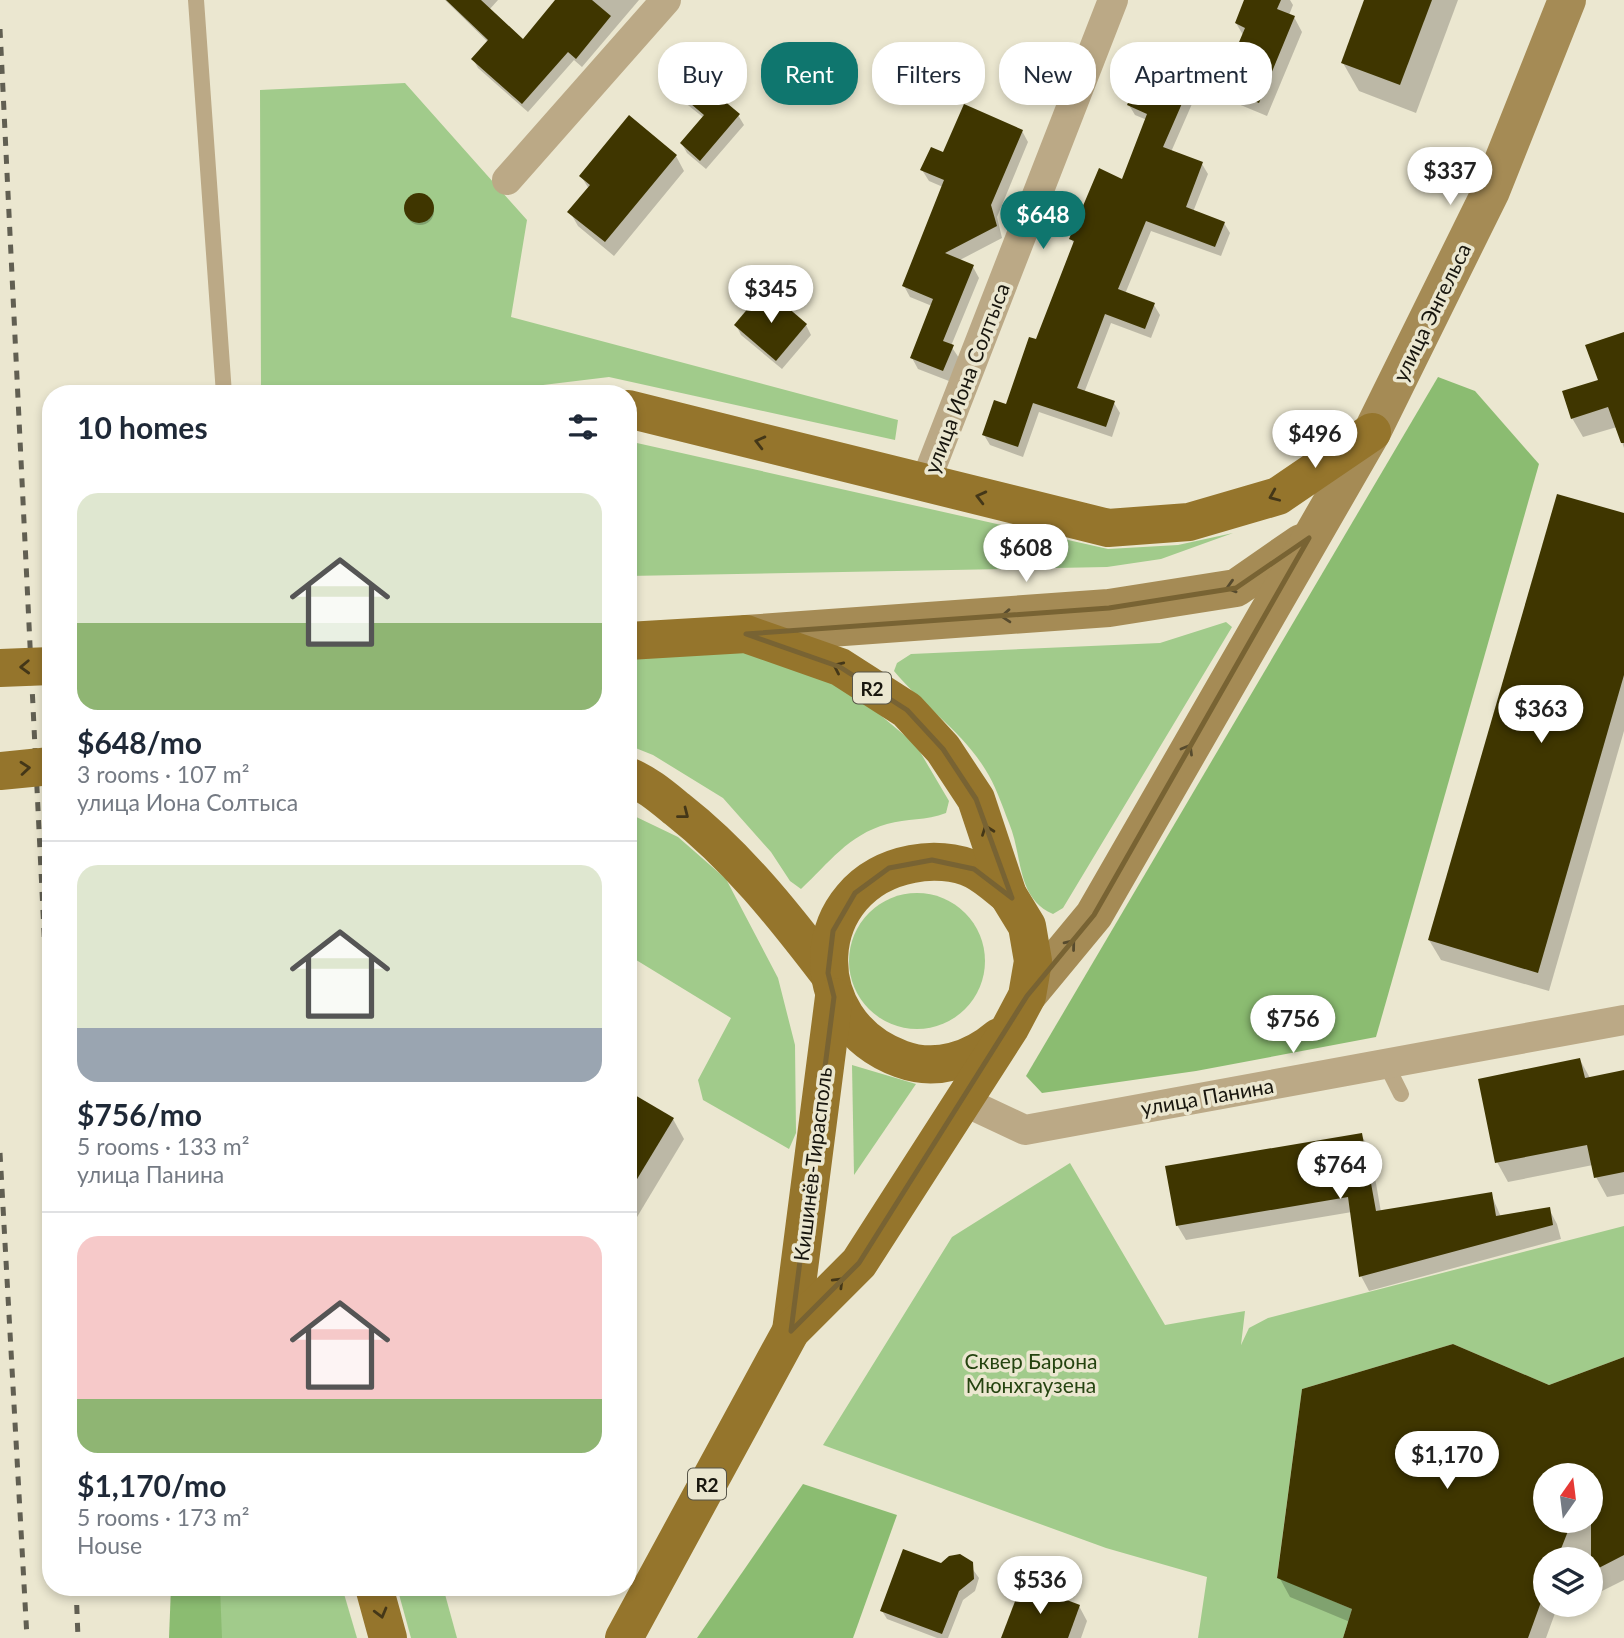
<!DOCTYPE html>
<html lang="en">
<head>
<meta charset="utf-8">
<style>
  body { margin:0; font-family:Lato,sans-serif; background:#f2f2f3; color:#1f2937; height:100vh; display:flex; flex-direction:column; font-size:26px; white-space:nowrap }
  * { box-sizing:border-box; margin:0 }
  p { font-size:23px; color:#747a83 }
  .icon { flex:none; width:38px; height:38px; fill:none; stroke:currentColor; stroke-width:2; stroke-linecap:round; stroke-linejoin:round }
  .map { position:relative; flex:1; overflow:hidden }
  .details { position:absolute; left:42px; top:385px; width:595px; height:1211px; display:flex; flex-direction:column; background:#fff; border-radius:28px; box-shadow:0 4px 10px #0003 }
  .details>* { flex:none }
  .hud { position:absolute; left:658px; top:42px; width:665px; height:63px; display:flex; gap:14px }
  .needle { width:46px; rotate:14deg }
  .fabs { position:absolute; left:1533px; top:1463px; display:grid; gap:14px }
  .fabs a { display:grid; place-items:center; width:70px; height:70px; border-radius:50%; background:#fff; box-shadow:0 4px 10px #0003; font-size:35px }
  .price { position:absolute; translate:-50% -60px; padding:0 16px; border-radius:24px; background:#fff; color:#222; font-size:23px; line-height:46px; filter:drop-shadow(0 2px 4px #0008) }
  .price::after { content:''; position:absolute; left:50%; top:42px; width:21px; height:16px; margin-left:-10px; background:inherit; clip-path:polygon(0 0,100% 0,50% 100%) }
  .price.on { background:#0f766e; color:#fff }
  ul { padding:0; list-style:none }
  li { display:grid; align-content:center; gap:14px; height:371px; padding:0 35px }
  li+li { border-top:2px solid #e0e1e3 }
  li span { display:grid; place-items:center; height:217px; border-radius:21px; color:#555 }
  li>.icon { margin-inline-start:auto }
  span .icon { width:126px; height:126px; fill:#fffc; stroke-width:1 }
  li b { font-size:30px }
  h2 { display:flex; justify-content:space-between; align-items:center; height:84px; padding:0 35px; font-size:30px }
  .tag { padding:0 24px; border-radius:28px; background:#fff; box-shadow:0 4px 10px #0003; font-size:24px; line-height:63px }
  .tag.on { background:#0f766e; color:#fff }
  .map>svg:first-child { display:block }
  .green { fill:#a1cb8b }
  .forest { fill:#8bbc71 }
  .shadow { fill:#0003; fill-rule:evenodd }
  .building { fill:#3f3600 }
  .lines { fill:none; stroke-linecap:round; stroke-linejoin:round }
  .lane { stroke:#bba986; stroke-width:16 }
  .street { stroke:#bba986; stroke-width:30 }
  .secondary { stroke:#a58b55; stroke-width:38 }
  .primary { stroke:#95752c; stroke-width:38 }
  .rail { stroke:#615f52; stroke-width:5; stroke-dasharray:9 9; stroke-linecap:butt }
  .primary-bridge { stroke:#95752c; stroke-width:38 }
  .oneway { stroke:#443718 }
  .oneway2 { stroke:#574b2e }
  .marked { fill:none; stroke:#786333; stroke-width:5; stroke-linejoin:round }
  .labels { text-anchor:middle; dominant-baseline:central; stroke-width:7; stroke-linejoin:round; paint-order:stroke }
  .shield { fill:#ebe7d0; stroke:#575548; stroke-width:2 }
  .shield-label { font-size:19px; font-weight:bold; fill:#18160e }
  .street-label { font-size:21px; fill:#18160e; stroke:#ebe7d0 }
  .park-label { font-size:21px; fill:#254410; stroke:#ebe7d0 }
</style>
</head>
<body>
<div class="map">
<svg width="1624" height="1638" viewBox="0 0 1624 1638">
  <rect width="100%" height="100%" fill="#ebe7d0"/>
  <g class="green">
    <polygon points="405,83 527,220 511,317 898,420 895,440 609,377 469,394 261,394 260,90"/>
    <polygon points="628,441 1108,549 1178,545 1233,533 1161,559 1107,567 628,576"/>
    <path d="M1226 622 1232 627 1063 908 1053 914C1016 898 1023 856 1009 823 1002 805 995 784 985 769 961 730 922 705 894 671L897 663 911 654 1160 643Z"/>
    <path d="M737 650 835 677 916 745 949 801 946 813C926 821 907 818 887 824 848 835 829 863 801 889L790 881 771 852 723 798 653 755 628 745V658Z"/>
    <polygon points="628,813 678,837 726,879 778,978 795,1045 796,1133 789,1149 703,1100 698,1080 731,1018 628,955"/>
    <circle cx="917" cy="961" r="68"/>
    <polygon points="852,1065 916,1084 854,1175"/>
    <polygon points="1070,1163 1165,1325 1245,1311 1241,1345 1249,1328 1268,1318 1624,1226 1624,1357 1549,1385 1453,1344 1302,1389 1277,1577 1352,1609 1343,1638 1198,1638 1207,1577 1106,1548 823,1445 952,1237"/>
    <polygon points="185,1587 342,1587 357,1638 179,1638"/>
    <polygon points="397,1587 443,1587 457,1638 411,1638"/>
  </g>
  <g class="forest">
    <polygon points="1438,377 1475,391 1539,464 1376,1037 1196,1071 1042,1093 1026,1076"/>
    <polygon points="803,1484 897,1515 853,1638 697,1638"/>
    <polygon points="171,1587 220,1587 222,1638 169,1638"/>
  </g>
  <g class="shadow">
    <polygon points="445,0 498,0 489,10 523,42 557,0 639,0 582,67 574,60 528,112 478,68 473,59 488,42"/>
    <polygon points="1246,0 1290,0 1293,5 1289,15 1294,17 1302,32 1267,116 1231,101 1222,87 1243,35 1236,23"/>
    <polygon points="1366,0 1458,0 1416,113 1359,91 1343,63"/>
    <polygon points="1196,70 1202,81 1171,152 1202,164 1208,174 1193,212 1224,223 1230,233 1221,256 1151,231 1125,294 1154,305 1160,315 1151,338 1111,323 1084,393 1114,403 1120,413 1112,437 1039,412 1023,457 990,445 984,435 1007,406 1037,342 1074,244 1071,239 1123,182 1147,120 1135,115 1129,105"/>
    <polygon points="673,87 738,115 744,125 706,169 687,153 682,144 704,118 678,97"/>
    <polygon points="1022,131 1028,142 997,217 1002,238 958,261 973,267 979,278 951,346 959,358 949,381 918,369 912,358 932,306 910,297 904,286 943,187 929,181 922,170 944,154"/>
    <polygon points="676,156 684,171 614,256 578,226 570,212 589,189 581,176"/>
    <circle cx="420" cy="211" r="14"/>
    <polygon points="736,325 806,325 811,335 782,369 741,335"/>
    <polygon points="1624,333 1624,448 1617,427 1583,437 1572,418 1600,381"/>
    <polygon points="1624,515 1624,731 1549,991 1441,960 1429,940"/>
    <polygon points="1580,1060 1590,1078 1624,1071 1624,1194 1607,1197 1596,1177 1593,1165 1508,1182 1497,1162"/>
    <polygon points="628,1093 673,1119 684,1139 628,1232"/>
    <polygon points="1361,1135 1370,1149 1381,1212 1491,1194 1501,1217 1549,1209 1557,1224 1561,1239 1369,1291 1361,1276 1352,1212 1186,1240 1177,1225"/>
    <path d="M1624 1359V1580L1598 1593 1591 1581V1559H1579L1577 1555 1575 1559H1545V1605H1558L1546 1638H1345L1350 1622 1290 1597 1279 1577 1549 1387ZM1545 1475H1591V1521H1545Z"/>
    <polygon points="955,1556 964,1557 979,1578 975,1591 963,1600 948,1638 937,1638 887,1619 882,1611"/>
    <polygon points="1079,1606 1087,1621 1081,1638 1003,1638"/>
  </g>
  <g class="building">
    <polygon points="446,0 481,0 523,39 555,0 592,0 611,16 576,59 568,52 522,104 471,59 488,40"/>
    <polygon points="1244,0 1281,0 1277,9 1295,16 1259,103 1220,87 1245,28 1235,23"/>
    <polygon points="1364,0 1432,0 1400,85 1341,63"/>
    <polygon points="1151,50 1197,69 1163,147 1203,162 1186,207 1225,222 1215,247 1146,221 1118,289 1155,303 1145,329 1105,314 1077,388 1115,401 1106,427 1033,403 1018,447 982,435 994,400 1006,404 1029,337 1036,339 1074,241 1069,239 1099,168 1122,179 1147,114 1127,105"/>
    <polygon points="686,69 740,114 700,161 680,143 704,115 671,87"/>
    <polygon points="964,104 1023,130 991,205 997,226 945,253 974,265 943,341 954,345 943,371 910,358 933,299 902,286 944,180 920,170 931,147 943,152"/>
    <polygon points="629,115 677,155 605,242 567,212 590,185 579,176"/>
    <circle cx="419" cy="208" r="15"/>
    <polygon points="765,288 807,324 776,361 734,325"/>
    <polygon points="1624,332 1624,443 1621,443 1608,407 1571,419 1562,391 1598,380 1585,345"/>
    <polygon points="1557,494 1624,513 1624,675 1538,973 1428,940"/>
    <polygon points="1580,1058 1585,1078 1624,1070 1624,1172 1594,1178 1587,1145 1495,1163 1478,1079"/>
    <polygon points="628,1091 674,1118 628,1194"/>
    <polygon points="1362,1133 1376,1211 1492,1192 1496,1216 1550,1207 1553,1225 1359,1277 1348,1197 1176,1226 1165,1166"/>
    <polygon points="1453,1344 1549,1385 1624,1357 1624,1555 1591,1572 1591,1471 1589,1475 1545,1475 1545,1521 1572,1521 1557,1559 1545,1559 1545,1591 1528,1638 1343,1638 1352,1609 1277,1578 1302,1389"/>
    <polygon points="903,1549 941,1563 949,1556 960,1554 973,1562 974,1579 959,1591 942,1634 880,1611"/>
    <polygon points="1022,1583 1080,1605 1068,1638 1001,1638"/>
  </g>
  <g class="lines">
    <g class="lane">
      <polyline points="196,0 224,394"/>
      <polyline points="1386,1064 1401,1094"/>
    </g>
    <g class="street">
      <polyline points="507,180 666,0"/>
      <polyline points="925,483 1113,0"/>
      <polyline points="961,1100 1025,1130 1624,1020"/>
    </g>
    <g class="secondary">
      <polyline points="746,634 1109,608 1236,588 1301,543"/>
      <polyline points="1027,996 1094,915 1372,432 1491,191 1567,0"/>
    </g>
    <g class="primary">
      <polyline points="628,409 1108,528 1189,522 1278,496 1372,432"/>
      <path d="M628 776C647 784 661 796 677 809 737 856 782 913 828 973"/>
      <path d="M999 1037C972 1060 936 1072 901 1059 800 1022 807 884 912 864 931 860 956 861 974 870 986 876 998 887 1008 895"/>
      <polyline points="791,1331 834,997"/>
      <polyline points="374,1587 388,1638"/>
      <polyline points="624,1638 791,1331 859,1263 1010,1028 1027,996 1033,961 1027,926 1008,895 976,799 943,749 907,710 840,667 746,634 628,641"/>
    </g>
    <g class="rail">
      <polyline points="0,29 51,1076"/>
      <polyline points="0,1153 27,1638"/>
      <polyline points="76,1587 78,1638"/>
    </g>
    <g class="primary-bridge">
      <polyline points="0,668 51,666"/>
      <polyline points="0,771 51,766"/>
    </g>
  </g>
  <defs><path id="oneway-chevron" d="M-2-3.5L2.5 0L-2 3.5" fill="none" stroke-width="1.6" stroke-linecap="round" stroke-linejoin="round" transform="scale(1.75)"/></defs>
  <g class="oneway">
    <use href="#oneway-chevron" transform="translate(760 442) rotate(-166)"/>
    <use href="#oneway-chevron" transform="translate(1274 496) rotate(157)"/>
    <use href="#oneway-chevron" transform="translate(981 497) rotate(-166)"/>
    <use href="#oneway-chevron" transform="translate(25 667) rotate(178)"/>
    <use href="#oneway-chevron" transform="translate(838 667) rotate(-155)"/>
    <use href="#oneway-chevron" transform="translate(25 768) rotate(-5)"/>
    <use href="#oneway-chevron" transform="translate(684 814) rotate(38)"/>
    <use href="#oneway-chevron" transform="translate(987 830) rotate(-110)"/>
    <use href="#oneway-chevron" transform="translate(839 1282) rotate(-45)"/>
    <use href="#oneway-chevron" transform="translate(381 1613) rotate(75)"/>
  </g>
  <g class="oneway2">
    <use href="#oneway-chevron" transform="translate(1231 587) rotate(163)"/>
    <use href="#oneway-chevron" transform="translate(1006 616) rotate(176)"/>
    <use href="#oneway-chevron" transform="translate(1188 749) rotate(-60)"/>
    <use href="#oneway-chevron" transform="translate(1071 944) rotate(-51)"/>
  </g>
  <path class="marked" d="M1309 538 1094 915 1027 996 859 1263 791 1331 834 997 828 973 833 931 855 893 889 868 932 860 974 869 1012 898 976 799 943 749 907 710 840 667 746 634 1109 608 1236 588Z"/>
  <g class="labels">
    <g class="shield">
      <rect x="853" y="672.5" width="38" height="31" rx="5"/>
      <rect x="688" y="1468.5" width="38" height="31" rx="5"/>
    </g>
    <g class="shield-label">
      <text x="872" y="688">R2</text>
      <text x="707" y="1484">R2</text>
    </g>
    <g class="street-label">
      <text transform="translate(1431 312) rotate(-64)">улица Энгельса</text>
      <text transform="translate(966 378) rotate(-69)">улица Иона Солтыса</text>
      <text transform="translate(1207 1096) rotate(-10)">улица Панина</text>
      <text transform="translate(812 1164) rotate(-83)">Кишинёв-Тирасполь</text>
    </g>
    <g class="park-label">
      <text x="1031" y="1360">Сквер Барона<tspan x="1031" dy="24">Мюнхгаузена</tspan></text>
    </g>
  </g>
</svg>
<div class="fabs">
<a><svg class="needle" viewBox="-14 -14 28 28"><path d="M0-13l5 13h-10z" fill="#e53935"/><path d="M0 13l5-13h-10z" fill="#747a83"/></svg></a>
<a><svg class="icon" aria-label="layers" viewBox="0 0 24 24"><path d="M12 4l9 5-9 5-9-5zM3 14l9 5 9-5"/></svg></a>
</div>
<b class="price" style="left:1450px;top:207px">$337</b>
<b class="price on" style="left:1043px;top:251px">$648</b>
<b class="price" style="left:771px;top:325px">$345</b>
<b class="price" style="left:1315px;top:470px">$496</b>
<b class="price" style="left:1026px;top:584px">$608</b>
<b class="price" style="left:1541px;top:745px">$363</b>
<b class="price" style="left:1293px;top:1055px">$756</b>
<b class="price" style="left:1340px;top:1201px">$764</b>
<b class="price" style="left:1447px;top:1491px">$1,170</b>
<b class="price" style="left:1040px;top:1616px">$536</b>
<div class="hud">
<a class="tag">Buy</a>
<a class="tag on">Rent</a>
<a class="tag">Filters</a>
<a class="tag">New</a>
<a class="tag">Apartment</a>
</div>
<section class="details">
<h2>10 homes<svg class="icon" aria-label="filters" viewBox="0 0 24 24"><path d="M4 7h16M4 17h16"/><circle cx="9" cy="7" r="2"/><circle cx="15" cy="17" r="2"/></svg></h2>
<ul>
<li><span style="background:linear-gradient(#dfe7d0 60%,#8fb573 0)"><svg class="icon" aria-label="home" viewBox="0 0 24 24"><path d="M3 11l9-7 9 7M6 9v11h12V9"/></svg></span><div><b>$648/mo</b><p>3 rooms · 107 m²</p><p>улица Иона Солтыса</p></div></li>
<li><span style="background:linear-gradient(#dfe7d0 75%,#9aa5b1 0)"><svg class="icon" aria-label="home" viewBox="0 0 24 24"><path d="M3 11l9-7 9 7M6 9v11h12V9"/></svg></span><div><b>$756/mo</b><p>5 rooms · 133 m²</p><p>улица Панина</p></div></li>
<li><span style="background:linear-gradient(#f6c9c9 75%,#8fb573 0)"><svg class="icon" aria-label="home" viewBox="0 0 24 24"><path d="M3 11l9-7 9 7M6 9v11h12V9"/></svg></span><div><b>$1,170/mo</b><p>5 rooms · 173 m²</p><p>House</p></div></li>
</ul>
</section>
</div>
</body>
</html>
